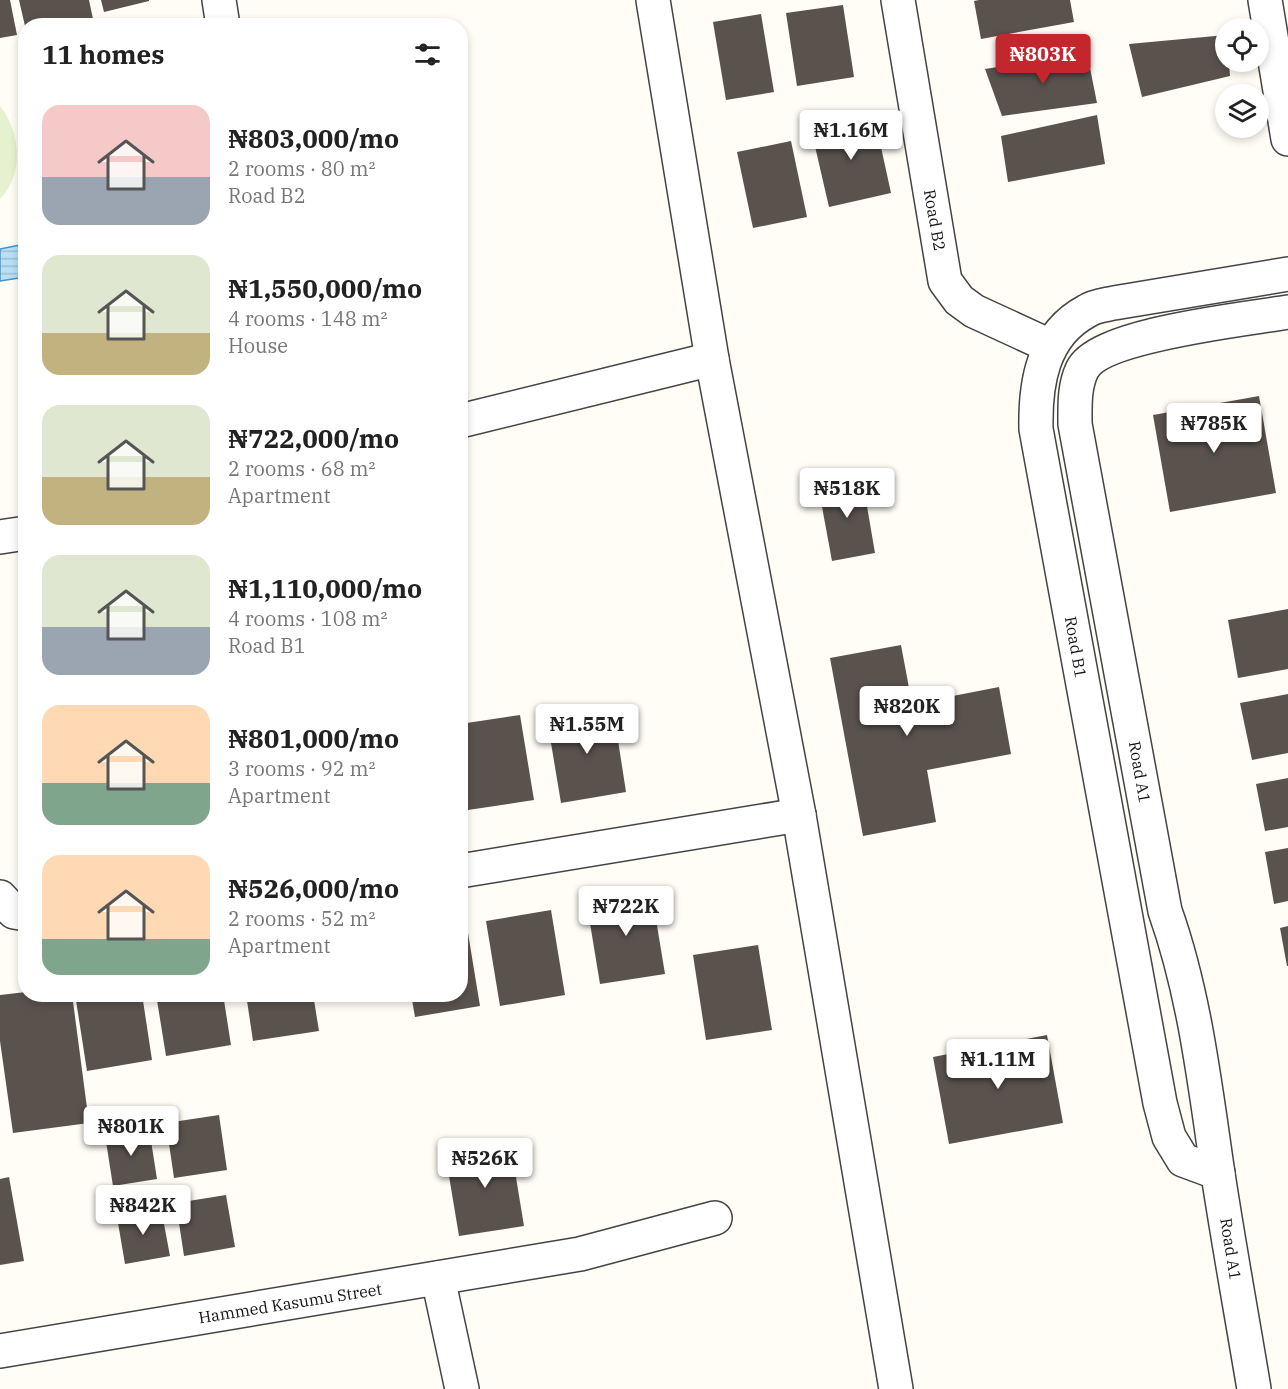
<!DOCTYPE html>
<html lang="en">
<head>
<meta charset="utf-8">
<style>
  body { margin:0; font-family:"IBM Plex Serif",serif; background:#f6f6f6; color:#222; height:100vh; display:flex; flex-direction:column; font-size:22px; white-space:nowrap }
  * { box-sizing:border-box; margin:0 }
  p { font-size:20px; color:#767676 }
  .icon { flex:none; width:33px; height:33px; fill:none; stroke:currentColor; stroke-width:2; stroke-linecap:round; stroke-linejoin:round }
  .map { position:relative; flex:1; overflow:hidden }
  .drawer { position:absolute; left:18px; top:18px; width:450px; height:984px; display:flex; flex-direction:column; background:#fff; border-radius:24px; box-shadow:0 3px 9px #0003 }
  .drawer>* { flex:none }
  .fabs { position:absolute; left:1215px; top:18px; display:grid; gap:12px }
  .fabs a { display:grid; place-items:center; width:54px; height:54px; border-radius:50%; background:#fff; box-shadow:0 3px 9px #0003; font-size:30px }
  .price { position:absolute; translate:-50% -51px; padding:0 14px; border-radius:6px; background:#fff; color:#222; font-size:20px; line-height:39px; filter:drop-shadow(0 2px 3px #0008) }
  .price::after { content:''; position:absolute; left:50%; top:36px; width:18px; height:14px; margin-left:-9px; background:inherit; clip-path:polygon(0 0,100% 0,50% 100%) }
  .price.selected { background:#c4262e; color:#fff }
  ul { padding:0; list-style:none }
  li { display:flex; align-items:center; gap:18px; height:150px; padding:0 24px }
  li span { display:grid; place-items:center; flex:none; width:168px; height:120px; border-radius:18px; color:#555 }
  li>.icon { margin-inline-start:auto }
  span .icon { width:72px; height:72px; fill:#fffc; stroke-width:1 }
  li b { font-size:26px }
  h2 { display:flex; justify-content:space-between; align-items:center; height:72px; padding:0 24px; font-size:26px }
  .map>svg:first-child { display:block }
  .pitch { fill:#e6f2cf }
  .water { fill:url(#water-rules); stroke:#3f96cf; stroke-width:1.5 }
  .building { fill:#5a524d }
  .lines { fill:none; stroke-linecap:round; stroke-linejoin:round }
  .minor-casing { stroke:#444; stroke-width:36 }
  .minor { stroke:#fff; stroke-width:33 }
  .labels { text-anchor:middle; dominant-baseline:central; stroke-width:6; stroke-linejoin:round; paint-order:stroke }
  .street-label { font-size:16px; fill:#111; stroke:#fff }
</style>
</head>
<body>
<div class="map">
<svg width="1288" height="1389" viewBox="0 0 1288 1389">
  <defs>
    <pattern id="water-rules" width="6" height="5" patternUnits="userSpaceOnUse" patternTransform="scale(1.5)"><rect width="6" height="5" fill="#b9e0f7"/><path d="M0 2.5h6" fill="none" stroke="#9ebfd3"/></pattern>
  </defs>
  <rect width="100%" height="100%" fill="#fffdf5"/>
  <path class="pitch" d="M0 106C21 132 24 175 0 199Z"/>
  <polygon class="water" points="25,244 25,277 0,281 0,249"/>
  <g class="building">
    <polygon points="0,0 10,0 17,35 0,38"/>
    <polygon points="19,0 89,0 93,19 66,26 25,26"/>
    <polygon points="101,0 149,0 149,1 104,12"/>
    <polygon points="979,0 1070,0 1074,22 981,39 974,1"/>
    <polygon points="843,5 854,77 797,86 786,13"/>
    <polygon points="761,14 774,92 726,100 713,22"/>
    <polygon points="1226,35 1226,62 1229,62 1230,76 1142,97 1129,44"/>
    <polygon points="1087,53 1097,103 1002,116 985,69"/>
    <polygon points="874,115 891,193 829,207 811,129"/>
    <polygon points="1097,115 1105,164 1008,182 1001,136"/>
    <polygon points="791,141 807,217 753,228 737,152"/>
    <polygon points="1259,396 1276,493 1170,512 1153,415"/>
    <polygon points="862,477 875,553 832,561 818,485"/>
    <polygon points="1288,609 1288,669 1238,678 1228,620"/>
    <polygon points="901,645 912,704 999,687 1011,754 927,770 936,822 863,836 830,658"/>
    <polygon points="1288,694 1288,753 1252,760 1240,703"/>
    <polygon points="613,708 626,792 561,803 547,719"/>
    <polygon points="520,715 534,800 468,810 460,763 460,724"/>
    <polygon points="1288,778 1288,827 1265,831 1256,784"/>
    <polygon points="1288,848 1288,901 1274,904 1265,852"/>
    <polygon points="651,889 665,974 600,984 586,899"/>
    <polygon points="551,910 565,995 500,1006 486,921"/>
    <polygon points="466,921 480,1006 415,1017 411,994 460,994 460,922"/>
    <polygon points="1288,926 1288,966 1287,966 1280,928"/>
    <polygon points="758,945 772,1030 706,1040 693,955"/>
    <polygon points="26,992 26,994 72,994 89,1123 13,1133 0,1041 0,995"/>
    <polygon points="75,994 142,994 152,1060 87,1071"/>
    <polygon points="156,994 223,994 231,1045 166,1056"/>
    <polygon points="246,994 313,994 319,1031 253,1041"/>
    <polygon points="1047,1035 1063,1123 949,1144 933,1057"/>
    <polygon points="219,1115 227,1170 174,1178 166,1123"/>
    <polygon points="149,1128 157,1179 113,1186 105,1135"/>
    <polygon points="510,1141 524,1226 459,1236 445,1152"/>
    <polygon points="9,1177 24,1261 0,1265 0,1179"/>
    <polygon points="226,1195 235,1247 184,1256 176,1203"/>
    <polygon points="161,1208 170,1256 125,1264 117,1217"/>
  </g>
  <g class="lines">
    <g class="minor-casing">
      <g id="minor">
        <polyline points="219,0 223,26"/>
        <polyline points="653,0 712,359 799,815 896,1389"/>
        <polyline points="898,0 945,281 959,300 974,311 1050,346"/>
        <polyline points="1265,0 1288,139"/>
        <polyline points="460,421 712,359"/>
        <polyline points="0,537 26,533"/>
        <polyline points="460,871 799,815"/>
        <polyline points="0,897 14,912 26,914"/>
        <path d="M1218 1173 1183 1160 1169 1137 1160 1103 1036 429C1035 384 1042 335 1087 311 1094 306 1105 305 1114 303L1288 274"/>
        <polyline points="438,1278 462,1389"/>
        <polyline points="0,1351 580,1254 715,1218"/>
        <path d="M1254 1389C1242 1317 1229 1246 1218 1174 1205 1086 1195 995 1165 911L1075 424C1075 406 1074 387 1082 370 1099 334 1248 319 1288 312"/>
      </g>
    </g>
    <use href="#minor" class="minor"/>
  </g>
  <g class="labels">
    <g class="street-label">
      <text transform="translate(935 220) rotate(80)">Road B2</text>
      <text transform="translate(1076 647) rotate(80)">Road B1</text>
      <text transform="translate(1140 772) rotate(80)">Road A1</text>
      <text transform="translate(1231 1249) rotate(81)">Road A1</text>
      <text transform="translate(290 1303) rotate(-9)">Hammed Kasumu Street</text>
    </g>
  </g>
</svg>
<div class="fabs">
<a><svg class="icon" aria-label="locate" viewBox="0 0 24 24"><circle cx="12" cy="12" r="6"/><path d="M12 2v4M12 18v4M2 12h4M18 12h4"/></svg></a>
<a><svg class="icon" aria-label="layers" viewBox="0 0 24 24"><path d="M12 4l9 5-9 5-9-5zM3 14l9 5 9-5"/></svg></a>
</div>
<b class="price selected" style="left:1043px;top:85px">₦803K</b>
<b class="price" style="left:851px;top:161px">₦1.16M</b>
<b class="price" style="left:1214px;top:454px">₦785K</b>
<b class="price" style="left:847px;top:519px">₦518K</b>
<b class="price" style="left:907px;top:737px">₦820K</b>
<b class="price" style="left:587px;top:755px">₦1.55M</b>
<b class="price" style="left:626px;top:937px">₦722K</b>
<b class="price" style="left:998px;top:1090px">₦1.11M</b>
<b class="price" style="left:131px;top:1157px">₦801K</b>
<b class="price" style="left:485px;top:1189px">₦526K</b>
<b class="price" style="left:143px;top:1236px">₦842K</b>
<section class="drawer">
<h2>11 homes<svg class="icon" aria-label="filters" viewBox="0 0 24 24"><path d="M4 7h16M4 17h16"/><circle cx="9" cy="7" r="2"/><circle cx="15" cy="17" r="2"/></svg></h2>
<ul>
<li><span style="background:linear-gradient(#f6c9c9 60%,#9aa5b1 0)"><svg class="icon" aria-label="home" viewBox="0 0 24 24"><path d="M3 11l9-7 9 7M6 9v11h12V9"/></svg></span><div><b>₦803,000/mo</b><p>2 rooms · 80 m²</p><p>Road B2</p></div></li>
<li><span style="background:linear-gradient(#dfe7d0 65%,#c2b280 0)"><svg class="icon" aria-label="home" viewBox="0 0 24 24"><path d="M3 11l9-7 9 7M6 9v11h12V9"/></svg></span><div><b>₦1,550,000/mo</b><p>4 rooms · 148 m²</p><p>House</p></div></li>
<li><span style="background:linear-gradient(#dfe7d0 60%,#c2b280 0)"><svg class="icon" aria-label="home" viewBox="0 0 24 24"><path d="M3 11l9-7 9 7M6 9v11h12V9"/></svg></span><div><b>₦722,000/mo</b><p>2 rooms · 68 m²</p><p>Apartment</p></div></li>
<li><span style="background:linear-gradient(#dfe7d0 60%,#9aa5b1 0)"><svg class="icon" aria-label="home" viewBox="0 0 24 24"><path d="M3 11l9-7 9 7M6 9v11h12V9"/></svg></span><div><b>₦1,110,000/mo</b><p>4 rooms · 108 m²</p><p>Road B1</p></div></li>
<li><span style="background:linear-gradient(#ffd9b3 65%,#7fa58c 0)"><svg class="icon" aria-label="home" viewBox="0 0 24 24"><path d="M3 11l9-7 9 7M6 9v11h12V9"/></svg></span><div><b>₦801,000/mo</b><p>3 rooms · 92 m²</p><p>Apartment</p></div></li>
<li><span style="background:linear-gradient(#ffd9b3 70%,#7fa58c 0)"><svg class="icon" aria-label="home" viewBox="0 0 24 24"><path d="M3 11l9-7 9 7M6 9v11h12V9"/></svg></span><div><b>₦526,000/mo</b><p>2 rooms · 52 m²</p><p>Apartment</p></div></li>
</ul>
</section>
</div>
</body>
</html>
